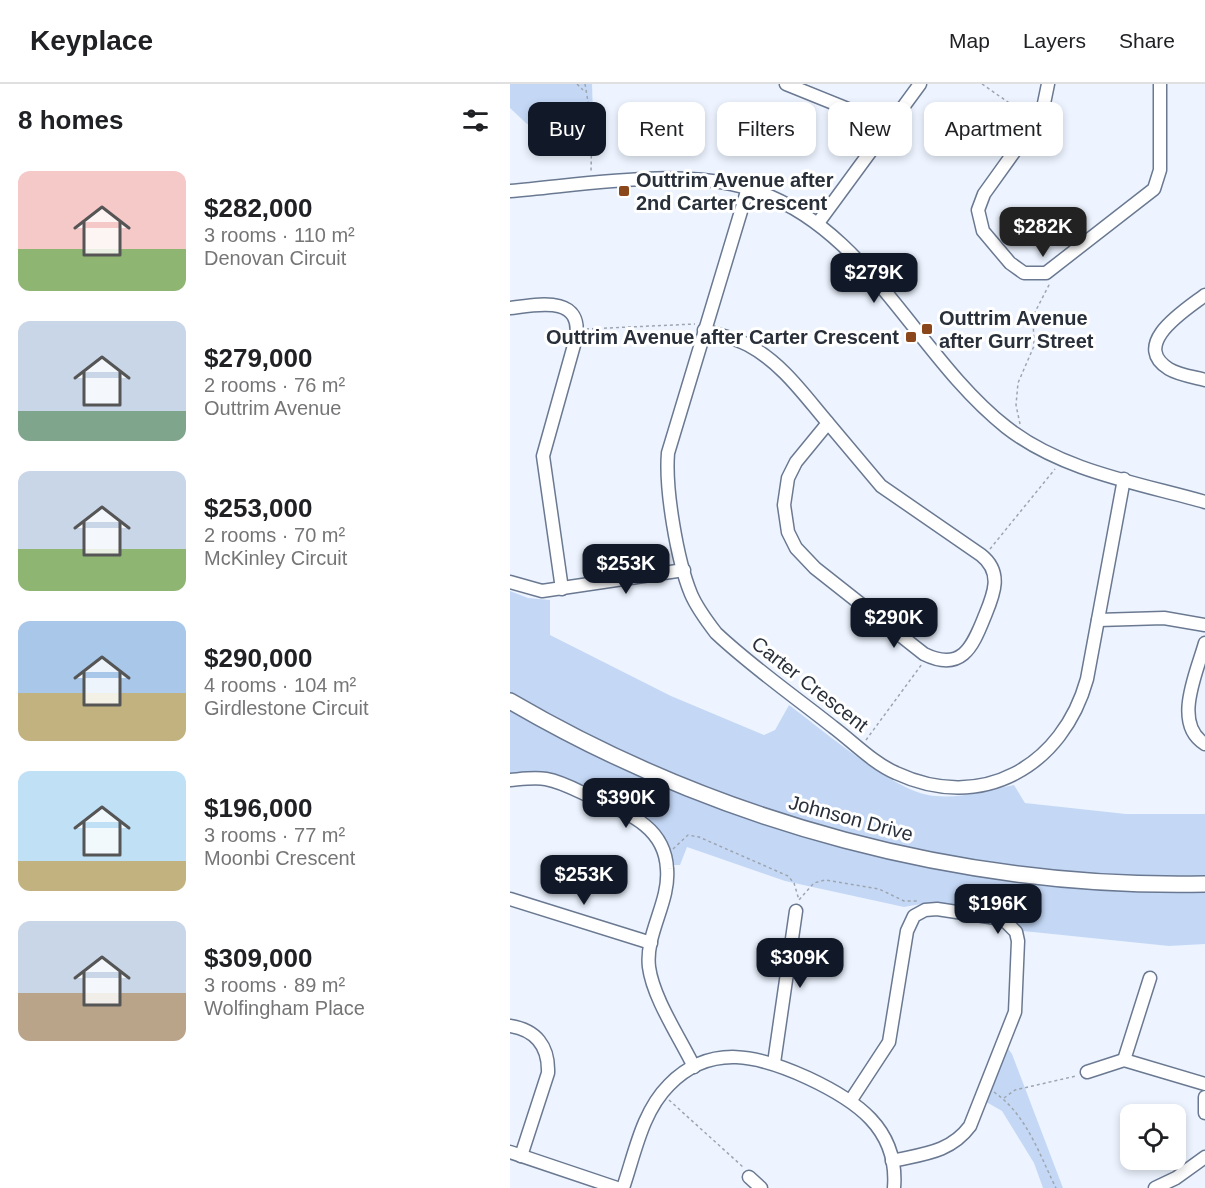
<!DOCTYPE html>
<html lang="en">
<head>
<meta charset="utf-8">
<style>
  body { margin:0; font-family:Helvetica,sans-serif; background:#f2f2f2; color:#202124; height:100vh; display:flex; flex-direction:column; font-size:22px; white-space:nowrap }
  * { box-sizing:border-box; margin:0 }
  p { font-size:20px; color:#757577 }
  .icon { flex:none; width:33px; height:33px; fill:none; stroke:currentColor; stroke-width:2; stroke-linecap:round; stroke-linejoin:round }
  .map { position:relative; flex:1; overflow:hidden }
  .panel { display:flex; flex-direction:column; background:#fff; width:510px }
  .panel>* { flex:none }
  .guide { position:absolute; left:18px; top:18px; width:570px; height:54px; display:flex; gap:12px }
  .fabs { position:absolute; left:610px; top:1020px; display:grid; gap:12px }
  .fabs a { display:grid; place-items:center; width:66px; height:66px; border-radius:12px; background:#fff; box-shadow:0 3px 9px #0003; font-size:30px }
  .price { position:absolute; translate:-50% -51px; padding:0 14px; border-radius:12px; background:#111827; color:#fff; font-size:20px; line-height:39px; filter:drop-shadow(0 2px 3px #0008) }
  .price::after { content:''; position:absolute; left:50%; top:36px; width:18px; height:14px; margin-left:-9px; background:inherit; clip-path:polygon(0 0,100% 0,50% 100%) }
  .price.on { background:#222; color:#fff }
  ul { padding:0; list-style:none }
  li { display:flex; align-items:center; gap:18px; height:150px; padding:0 18px }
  li span { display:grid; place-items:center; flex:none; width:168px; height:120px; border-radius:12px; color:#555 }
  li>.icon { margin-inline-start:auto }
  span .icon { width:72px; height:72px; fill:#fffc; stroke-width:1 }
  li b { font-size:26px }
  h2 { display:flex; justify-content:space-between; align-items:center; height:72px; padding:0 18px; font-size:26px }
  .tag { padding:0 21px; border-radius:12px; background:#fff; box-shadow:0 3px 9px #0003; font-size:21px; line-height:54px }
  .tag.on { background:#111827; color:#fff }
  header { display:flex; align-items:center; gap:36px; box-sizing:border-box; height:84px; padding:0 30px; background:#fff; border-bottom:2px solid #e0e0e0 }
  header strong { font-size:28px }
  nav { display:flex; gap:33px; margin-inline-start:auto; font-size:21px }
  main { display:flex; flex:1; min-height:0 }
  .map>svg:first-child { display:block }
  .green { fill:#c4d8f6 }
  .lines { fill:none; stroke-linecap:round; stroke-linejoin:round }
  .minor-casing { stroke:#6a7991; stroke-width:15 }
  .major-casing { stroke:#6a7991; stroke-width:18 }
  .path { stroke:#9ea5af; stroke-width:1.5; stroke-dasharray:3 3; stroke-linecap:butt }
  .minor { stroke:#fff; stroke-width:12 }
  .major { stroke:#fff; stroke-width:15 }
  .poi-dot { fill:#8b471c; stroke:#fff; stroke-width:2 }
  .labels { text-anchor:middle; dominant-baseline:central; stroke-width:6; stroke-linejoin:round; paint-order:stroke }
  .poi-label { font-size:20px; font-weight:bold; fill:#29303a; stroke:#fff; text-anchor:start }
  .street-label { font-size:20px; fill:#29303a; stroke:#fff }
</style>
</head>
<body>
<header>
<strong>Keyplace</strong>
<nav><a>Map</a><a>Layers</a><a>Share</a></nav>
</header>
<main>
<section class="panel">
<h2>8 homes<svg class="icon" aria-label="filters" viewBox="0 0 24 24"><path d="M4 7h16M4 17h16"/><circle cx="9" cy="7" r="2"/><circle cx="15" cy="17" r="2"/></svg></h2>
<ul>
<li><span style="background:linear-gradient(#f6c9c9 65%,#8fb573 0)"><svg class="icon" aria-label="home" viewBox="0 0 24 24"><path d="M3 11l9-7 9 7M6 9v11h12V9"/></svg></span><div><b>$282,000</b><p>3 rooms · 110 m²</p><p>Denovan Circuit</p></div></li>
<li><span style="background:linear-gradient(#c9d6e8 75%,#7fa58c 0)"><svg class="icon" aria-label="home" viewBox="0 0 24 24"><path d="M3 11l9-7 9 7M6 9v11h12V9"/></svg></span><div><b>$279,000</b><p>2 rooms · 76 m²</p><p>Outtrim Avenue</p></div></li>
<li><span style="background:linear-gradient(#c9d6e8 65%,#8fb573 0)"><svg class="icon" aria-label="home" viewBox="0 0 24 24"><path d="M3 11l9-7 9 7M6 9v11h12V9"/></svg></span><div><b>$253,000</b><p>2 rooms · 70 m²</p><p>McKinley Circuit</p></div></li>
<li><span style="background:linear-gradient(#a9c7e8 60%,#c2b280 0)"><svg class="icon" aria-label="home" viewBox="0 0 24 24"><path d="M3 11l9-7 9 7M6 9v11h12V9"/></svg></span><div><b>$290,000</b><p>4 rooms · 104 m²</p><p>Girdlestone Circuit</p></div></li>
<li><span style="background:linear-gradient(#bfe0f5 75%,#c2b280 0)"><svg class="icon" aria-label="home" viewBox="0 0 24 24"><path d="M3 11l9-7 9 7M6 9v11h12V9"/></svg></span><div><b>$196,000</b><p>3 rooms · 77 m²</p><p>Moonbi Crescent</p></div></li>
<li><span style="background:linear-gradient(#c9d6e8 60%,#b9a48a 0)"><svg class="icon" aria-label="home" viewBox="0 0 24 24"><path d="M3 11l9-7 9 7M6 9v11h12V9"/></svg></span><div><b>$309,000</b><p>3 rooms · 89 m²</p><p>Wolfingham Place</p></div></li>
</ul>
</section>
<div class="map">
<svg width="695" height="1104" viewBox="0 0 695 1104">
  <rect width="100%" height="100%" fill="#edf4ff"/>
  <g class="green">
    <polygon points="0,0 82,0 83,30 17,40 0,24"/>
    <path d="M0 507 18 514 40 516V551L161 612 254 651 265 646 279 621C310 644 382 705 418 711 446 716 477 707 504 701L515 719 616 730H695V860L659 862 513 847 496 832 417 819 394 823 275 797 177 763 170 781H162C158 762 151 746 136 732 124 721 45 688 28 688 19 687 9 689 0 690Z"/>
    <polygon points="494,959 502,970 553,1104 533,1104 524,1079 492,1027 471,1015"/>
  </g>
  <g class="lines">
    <g class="minor-casing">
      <g id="minor">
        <polyline points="276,0 380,42"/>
        <polyline points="538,0 532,29 474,110 468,126 473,147 500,179 514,189 536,189 644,105 650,86 650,0"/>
        <path d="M238 104 158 369C155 405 167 476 181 510 187 524 196 536 206 549 242 583 284 612 323 643 343 658 363 679 386 689 472 729 553 682 577 595L614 395"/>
        <path d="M0 107C74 101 169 83 240 105 357 141 405 271 496 343 552 387 628 399 695 418"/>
        <polyline points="308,139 410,0"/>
        <path d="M695 211C677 225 619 260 659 285 669 291 684 293 695 296"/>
        <path d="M0 224C26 221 73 210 66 254L33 372 52 505"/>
        <path d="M194 246C209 251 225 254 238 261 272 279 294 311 318 339L286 378 278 394 274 421 278 448 286 464 305 484 414 570C451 588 462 564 474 534 483 512 494 489 471 471L371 402 318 339"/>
        <polyline points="0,498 32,507 174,486"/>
        <polyline points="588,536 654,534 695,541"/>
        <path d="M695 559C687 588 662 640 695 660"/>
        <path d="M0 696C12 695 25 693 36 695 53 698 68 707 83 714 117 729 155 742 157 785 160 818 135 850 139 883 143 914 170 954 184 983"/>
        <polyline points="0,815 141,859"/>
        <path d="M0 942C26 946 39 962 38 989L11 1072"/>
        <polyline points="614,976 640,894"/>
        <polyline points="264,979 286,827"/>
        <polyline points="577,988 614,976 695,1000"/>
        <polyline points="695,1013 695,1029"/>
        <path d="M341 1016 379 958 397 847 404 832 415 826 427 825 486 834 494 836 506 848 508 857 505 928 460 1042C440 1069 412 1070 382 1077"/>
        <polyline points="0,1068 107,1104"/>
        <polyline points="239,1093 251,1104"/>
        <path d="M113 1104C125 1069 132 1028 159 1001 201 958 250 972 298 994 345 1016 389 1044 384 1104"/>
        <polyline points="645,1104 666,1094 695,1073"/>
      </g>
    </g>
    <g class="major-casing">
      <path id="major" d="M0 617C209 739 452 805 695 800"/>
    </g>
    <g class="path">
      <polyline points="67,0 73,6"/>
      <polyline points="75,0 82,41 81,88"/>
      <polyline points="472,0 518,32"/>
      <polyline points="76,245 185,240"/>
      <polyline points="510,340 506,321 508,299 524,262 523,232 540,199"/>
      <polyline points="480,465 545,385"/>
      <polyline points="356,656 412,580"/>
      <polyline points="163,765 178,751 189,753 278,792 284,799 289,816 304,799 315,796 369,805 394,817 408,817"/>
      <path d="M484 1008C517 1031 529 1070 546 1104"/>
      <polyline points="494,1014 505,1006 566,992"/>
      <polyline points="159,1016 233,1083"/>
    </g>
    <use href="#minor" class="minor"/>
    <use href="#major" class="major"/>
  </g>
  <g class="poi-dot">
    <rect x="108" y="101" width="12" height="12" rx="3"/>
    <rect x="411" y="239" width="12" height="12" rx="3"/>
    <rect x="395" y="247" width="12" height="12" rx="3"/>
  </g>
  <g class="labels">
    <g class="poi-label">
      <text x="126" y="96">Outtrim Avenue after<tspan x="126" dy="23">2nd Carter Crescent</tspan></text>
      <text x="429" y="234">Outtrim Avenue<tspan x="429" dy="23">after Gurr Street</tspan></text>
      <text x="389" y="253" text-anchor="end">Outtrim Avenue after Carter Crescent</text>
    </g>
    <g class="street-label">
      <text transform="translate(300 600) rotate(38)">Carter Crescent</text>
      <text transform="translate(341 734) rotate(15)">Johnson Drive</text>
    </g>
  </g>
</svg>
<div class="fabs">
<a><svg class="icon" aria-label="locate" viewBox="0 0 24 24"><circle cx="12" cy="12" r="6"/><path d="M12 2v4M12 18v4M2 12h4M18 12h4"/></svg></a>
</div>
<b class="price on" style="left:533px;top:174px">$282K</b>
<b class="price" style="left:364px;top:220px">$279K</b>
<b class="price" style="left:116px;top:511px">$253K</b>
<b class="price" style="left:384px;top:565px">$290K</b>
<b class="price" style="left:116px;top:745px">$390K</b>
<b class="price" style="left:74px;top:822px">$253K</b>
<b class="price" style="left:488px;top:851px">$196K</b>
<b class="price" style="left:290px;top:905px">$309K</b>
<div class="guide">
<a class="tag on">Buy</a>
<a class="tag">Rent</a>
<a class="tag">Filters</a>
<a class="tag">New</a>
<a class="tag">Apartment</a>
</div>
</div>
</main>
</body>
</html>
